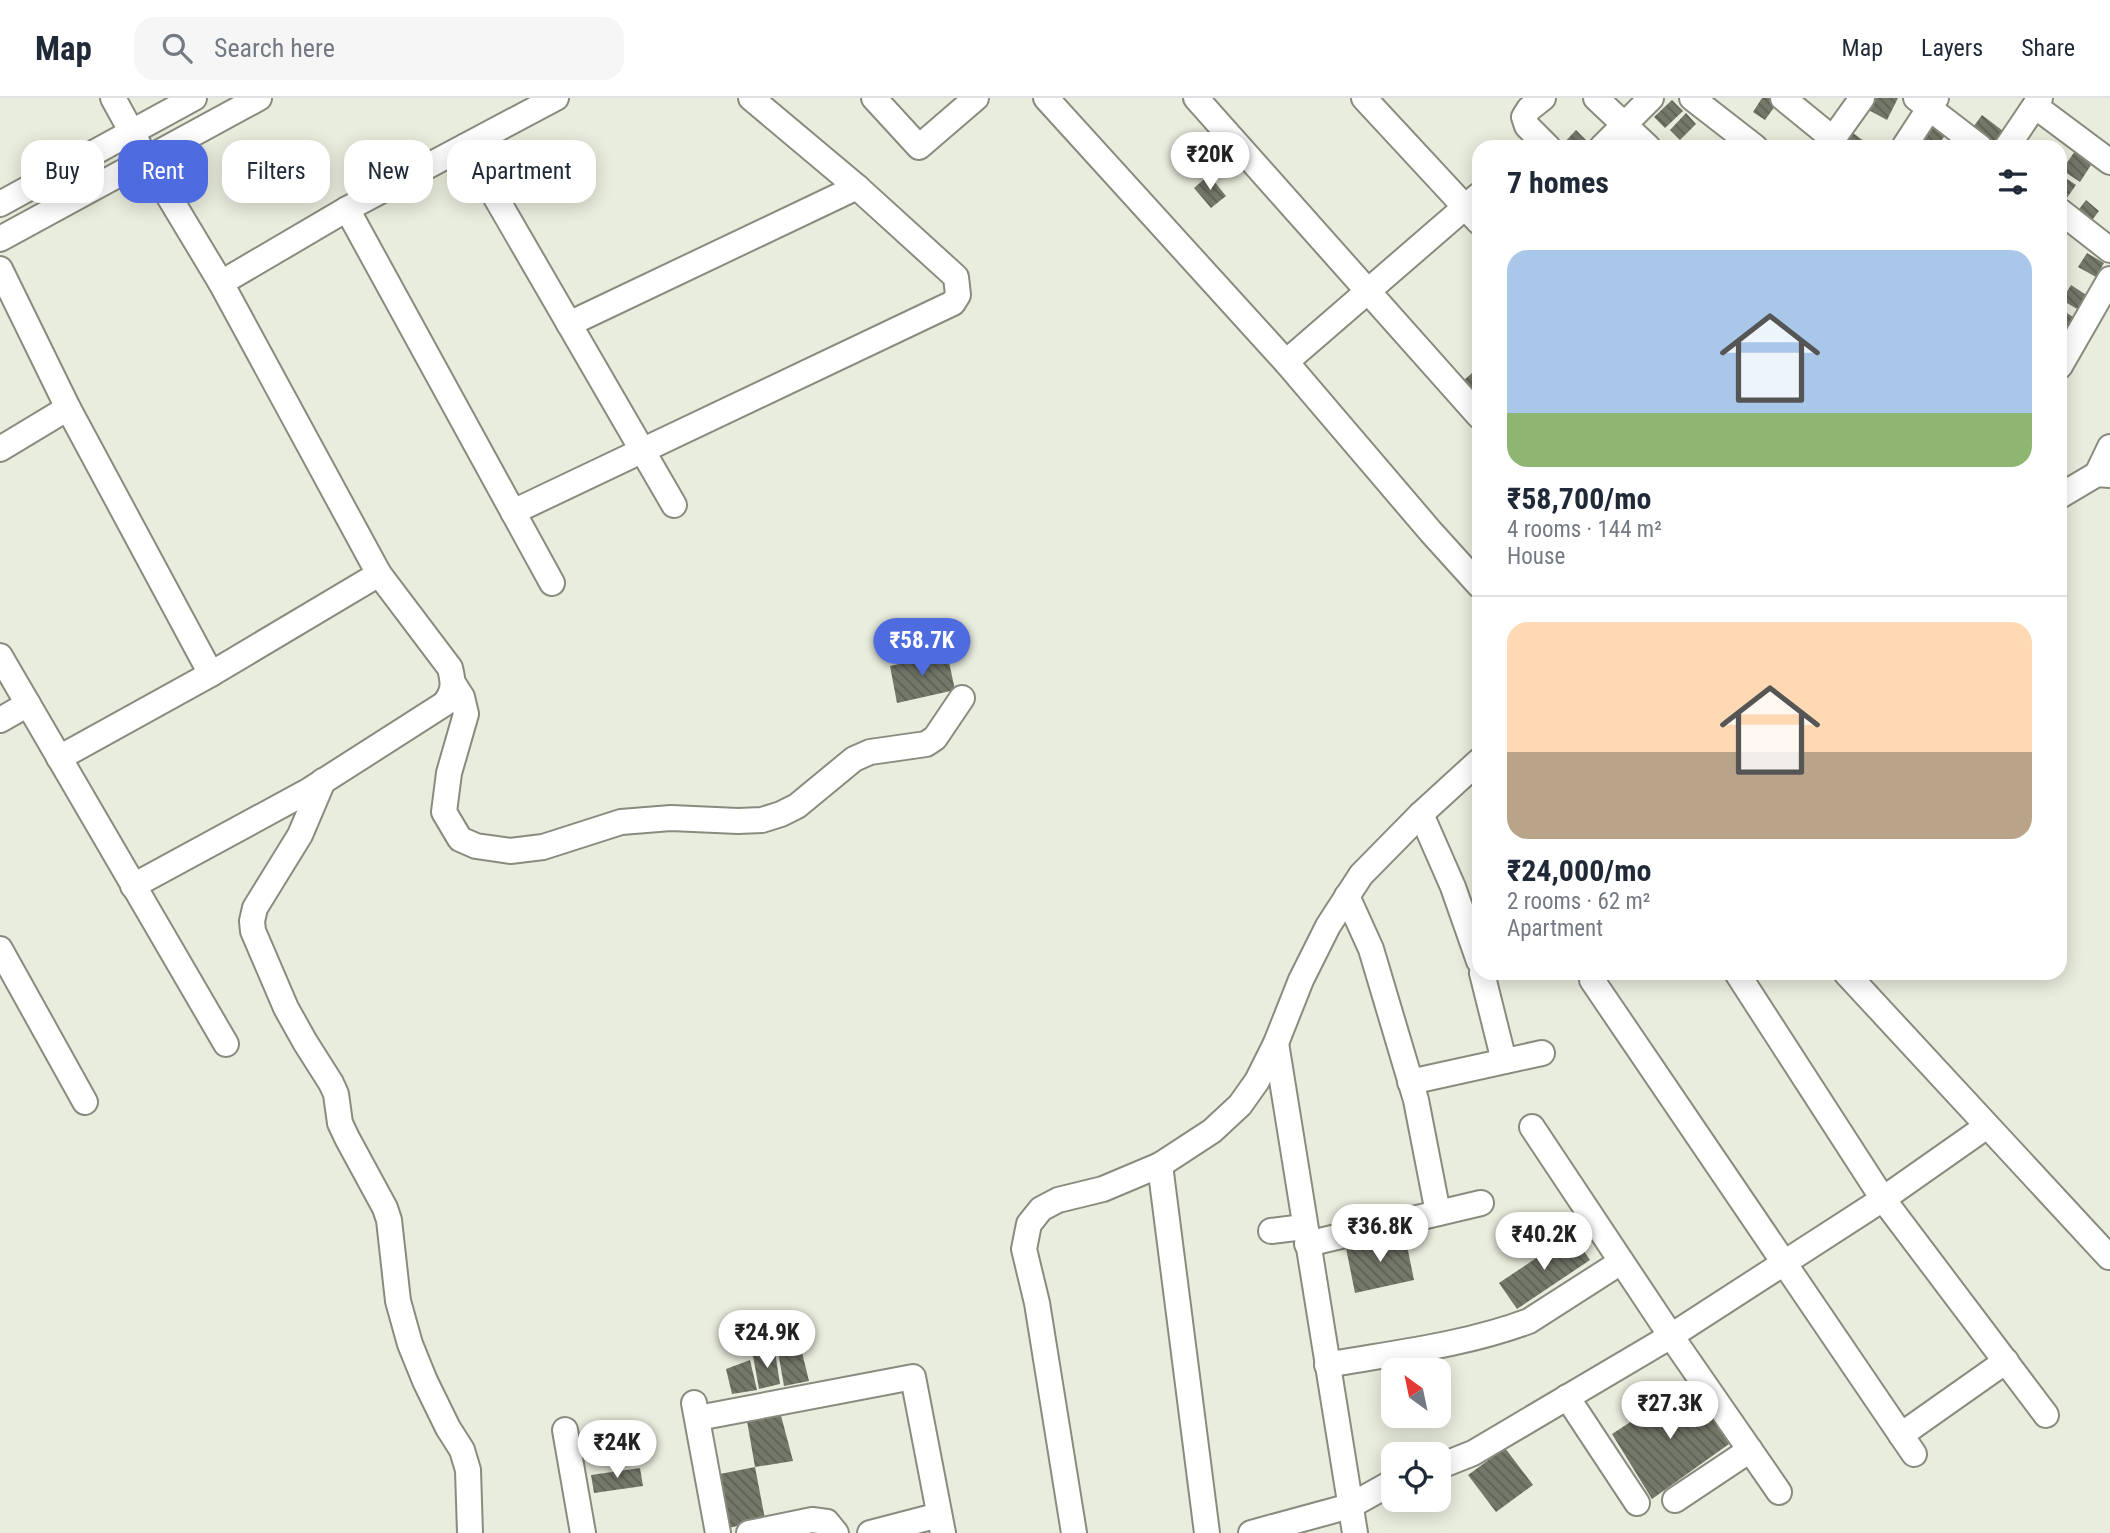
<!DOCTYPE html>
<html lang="en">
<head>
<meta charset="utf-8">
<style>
  body { margin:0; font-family:"Roboto Condensed",sans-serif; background:#f6f6f7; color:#1f2937; height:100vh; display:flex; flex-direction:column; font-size:26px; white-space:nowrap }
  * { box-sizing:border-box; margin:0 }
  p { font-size:23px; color:#747a83 }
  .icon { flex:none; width:38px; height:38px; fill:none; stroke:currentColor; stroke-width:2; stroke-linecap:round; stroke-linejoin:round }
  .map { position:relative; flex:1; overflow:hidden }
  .drawer { position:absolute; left:1472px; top:42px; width:595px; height:840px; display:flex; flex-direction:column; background:#fff; border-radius:21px; box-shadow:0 4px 18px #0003 }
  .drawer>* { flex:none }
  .top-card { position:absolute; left:21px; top:42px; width:665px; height:63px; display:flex; gap:14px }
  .needle { width:46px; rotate:327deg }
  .fabs { position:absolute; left:1381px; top:1260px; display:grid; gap:14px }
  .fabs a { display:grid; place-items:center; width:70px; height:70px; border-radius:14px; background:#fff; box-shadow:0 4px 18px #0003; font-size:35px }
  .price { position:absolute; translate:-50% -60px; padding:0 16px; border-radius:24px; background:#fff; color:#222; font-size:23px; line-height:46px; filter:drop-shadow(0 2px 4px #0008) }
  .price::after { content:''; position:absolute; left:50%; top:42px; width:21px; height:16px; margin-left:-10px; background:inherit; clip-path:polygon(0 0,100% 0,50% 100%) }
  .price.current { background:#4e6be0; color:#fff }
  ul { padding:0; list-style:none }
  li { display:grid; align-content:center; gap:14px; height:371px; padding:0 35px }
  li+li { border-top:2px solid #e0e1e3 }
  li span { display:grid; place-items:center; height:217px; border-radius:21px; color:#555 }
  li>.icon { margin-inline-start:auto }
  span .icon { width:126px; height:126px; fill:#fffc; stroke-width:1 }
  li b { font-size:30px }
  h2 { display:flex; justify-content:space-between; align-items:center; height:84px; padding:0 35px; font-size:30px }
  .pill { padding:0 24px; border-radius:21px; background:#fff; box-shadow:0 4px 18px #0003; font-size:24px; line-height:63px }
  .pill.current { background:#4e6be0; color:#fff }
  header { display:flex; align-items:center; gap:42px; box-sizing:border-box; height:98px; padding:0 35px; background:#fff; border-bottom:2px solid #e0e1e3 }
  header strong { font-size:33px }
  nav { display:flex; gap:38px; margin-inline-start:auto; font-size:24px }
  .search { width:490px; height:63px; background:#f6f6f7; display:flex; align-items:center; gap:18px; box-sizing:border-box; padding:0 24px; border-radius:21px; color:#747a83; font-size:26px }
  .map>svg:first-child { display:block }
  .building { fill:url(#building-back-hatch) }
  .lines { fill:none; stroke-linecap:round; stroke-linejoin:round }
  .minor-casing { stroke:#888c7e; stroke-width:28 }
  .minor { stroke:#fff; stroke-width:24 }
</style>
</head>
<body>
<header>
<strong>Map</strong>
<div class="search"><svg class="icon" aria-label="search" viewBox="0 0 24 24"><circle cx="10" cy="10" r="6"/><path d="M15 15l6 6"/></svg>Search here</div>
<nav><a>Map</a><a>Layers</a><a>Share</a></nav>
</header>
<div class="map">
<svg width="2110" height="1435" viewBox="0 0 2110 1435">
  <defs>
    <pattern id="building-back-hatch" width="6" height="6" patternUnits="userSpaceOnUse" patternTransform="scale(1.75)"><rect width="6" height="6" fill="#747869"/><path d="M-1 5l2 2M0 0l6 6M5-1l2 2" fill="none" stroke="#5d6154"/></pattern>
  </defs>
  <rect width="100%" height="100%" fill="#e9eddd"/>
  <g class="building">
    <polygon points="1762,0 1771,0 1778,4 1765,22 1753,14"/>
    <polygon points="1867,0 1898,0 1887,22 1863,9"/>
    <polygon points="1672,2 1683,13 1665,30 1654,19"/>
    <polygon points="1686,15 1696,26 1680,42 1670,32"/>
    <polygon points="1982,17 2003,33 1992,48 1971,32"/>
    <polygon points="1931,22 1948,33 1937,49 1913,49"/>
    <polygon points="1576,32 1591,47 1589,49 1560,49"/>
    <polygon points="1853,35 1868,46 1866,49 1843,49"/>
    <polygon points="2075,53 2093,64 2080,84 2062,72"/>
    <polygon points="2060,76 2076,87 2064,104 2060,101"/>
    <polygon points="1209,77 1226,98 1211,110 1194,90"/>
    <polygon points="2086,102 2099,113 2090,125 2076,115"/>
    <polygon points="2087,155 2104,165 2096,179 2078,169"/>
    <polygon points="2071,187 2091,200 2082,214 2062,202"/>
    <polygon points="2062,212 2081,224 2060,244 2060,215"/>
    <polygon points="1479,269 1479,300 1464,282"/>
    <polygon points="947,555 955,592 897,605 890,568"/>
    <polygon points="1572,1136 1590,1162 1517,1211 1499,1185"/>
    <polygon points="1405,1138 1414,1182 1355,1195 1346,1150"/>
    <polygon points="799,1242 809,1283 784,1288 777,1248"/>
    <polygon points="775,1254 780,1286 759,1291 753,1258"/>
    <polygon points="750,1262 757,1292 732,1296 726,1271"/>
    <polygon points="1689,1286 1729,1346 1652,1401 1612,1336"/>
    <polygon points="779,1310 793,1363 755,1369 746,1317"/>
    <polygon points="1505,1350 1533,1387 1496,1414 1468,1377"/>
    <polygon points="755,1369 765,1421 725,1431 715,1377"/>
    <polygon points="640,1370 643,1388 594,1395 591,1377"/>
  </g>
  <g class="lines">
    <g class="minor-casing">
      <g id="minor">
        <path d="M113 0 147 62 221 185 379 476 450 570C454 586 454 594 444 606L308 693 133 788"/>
        <polyline points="874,0 919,49 976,0"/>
        <polyline points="1046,0 1286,264 1431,434 1479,487"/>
        <polyline points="1196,0 1479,318"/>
        <polyline points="1364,0 1479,124"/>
        <polyline points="1543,0 1529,11 1524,19 1527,28 1548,49"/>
        <polyline points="1596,0 1648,49"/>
        <polyline points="1692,0 1755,49"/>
        <polyline points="1783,0 1832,40"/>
        <polyline points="1916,0 1980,49"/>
        <polyline points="2035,8 2110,64"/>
        <polyline points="466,48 674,407"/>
        <polyline points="1602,49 1651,0"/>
        <polyline points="1827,49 1862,0"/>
        <polyline points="1904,49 1936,0"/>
        <polyline points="2007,49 2040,0"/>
        <polyline points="0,106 194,0"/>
        <polyline points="347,111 552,485"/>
        <polyline points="2060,113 2110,152"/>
        <polyline points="0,141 259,0"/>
        <polyline points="0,171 68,310 211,576"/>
        <polyline points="221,185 347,111 556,0"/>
        <polyline points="569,226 857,89"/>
        <polyline points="1286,264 1479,97"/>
        <polyline points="2060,268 2110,181"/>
        <polyline points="0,351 68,310"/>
        <polyline points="2097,376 2110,349"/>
        <polyline points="2060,398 2097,376 2110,377"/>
        <polyline points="513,414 953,205 958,197 956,179 857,89 751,0"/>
        <polyline points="0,558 226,946"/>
        <polyline points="453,585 462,599 466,616 449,675 444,714 460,741 476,748 510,753 543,749 621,724 671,720 738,723 762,722 781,716 797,708 854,661 870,654 926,646 935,640 962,600"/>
        <polyline points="0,622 28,606"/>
        <polyline points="59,660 211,576 379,476"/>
        <polyline points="323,683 300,737 255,810 252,823 253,833 286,910 305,944 331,985 336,996 340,1025 347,1040 385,1110 389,1122 398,1203 410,1246 425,1283 448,1330 462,1352 468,1372 470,1435"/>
        <polyline points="1421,716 1453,789 1479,863"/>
        <polyline points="1347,798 1371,851 1416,1002 1438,1115"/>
        <polyline points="0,851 85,1004"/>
        <polyline points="1482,875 1504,963"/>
        <polyline points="1737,875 1883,1101 2046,1317"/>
        <polyline points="1846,875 2109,1159"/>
        <polyline points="1592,882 1914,1356"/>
        <polyline points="1276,945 1355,1435"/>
        <polyline points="1410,984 1542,955"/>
        <polyline points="1532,1029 1671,1238 1779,1394"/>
        <polyline points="1160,1067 1207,1435"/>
        <polyline points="1271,1133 1304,1129"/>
        <polyline points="1307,1146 1481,1105"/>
        <path d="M1327 1267C1394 1255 1465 1247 1529 1223L1621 1164"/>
        <polyline points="1567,1299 1637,1405"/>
        <polyline points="694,1305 718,1435"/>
        <polyline points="698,1320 913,1279 943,1435"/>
        <polyline points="565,1332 583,1435"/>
        <polyline points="1901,1337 2006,1263"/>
        <polyline points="1438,1369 1473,1355 1671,1238 1883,1101 1987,1028"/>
        <polyline points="1675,1402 1750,1352"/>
        <polyline points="749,1435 812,1422 827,1424 836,1435"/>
        <polyline points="870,1435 939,1417"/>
        <polyline points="1074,1435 1037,1205 1024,1151 1029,1126 1041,1111 1058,1102 1103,1091 1160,1067 1212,1033 1240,1007 1257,983 1276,945 1301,882 1328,828 1361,777 1421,716 1479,663"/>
        <polyline points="1251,1435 1350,1408 1393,1384"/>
      </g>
    </g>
    <use href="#minor" class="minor"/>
  </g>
</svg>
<div class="fabs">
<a><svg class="needle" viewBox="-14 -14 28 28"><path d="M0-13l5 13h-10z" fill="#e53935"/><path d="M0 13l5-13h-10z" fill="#747a83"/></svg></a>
<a><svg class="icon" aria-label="locate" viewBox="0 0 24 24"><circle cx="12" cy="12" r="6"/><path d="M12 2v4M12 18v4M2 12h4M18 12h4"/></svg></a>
</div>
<b class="price" style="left:1210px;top:94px">₹20K</b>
<b class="price current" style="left:922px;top:580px">₹58.7K</b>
<b class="price" style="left:1380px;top:1166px">₹36.8K</b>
<b class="price" style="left:1544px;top:1174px">₹40.2K</b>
<b class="price" style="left:767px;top:1272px">₹24.9K</b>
<b class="price" style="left:1670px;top:1343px">₹27.3K</b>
<b class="price" style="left:617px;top:1382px">₹24K</b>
<div class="top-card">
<a class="pill">Buy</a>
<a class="pill current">Rent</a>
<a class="pill">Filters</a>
<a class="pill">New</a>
<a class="pill">Apartment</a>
</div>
<section class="drawer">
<h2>7 homes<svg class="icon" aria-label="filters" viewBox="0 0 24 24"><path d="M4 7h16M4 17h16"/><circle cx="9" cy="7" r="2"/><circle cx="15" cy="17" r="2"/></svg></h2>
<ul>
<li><span style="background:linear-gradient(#a9c7e8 75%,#8fb573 0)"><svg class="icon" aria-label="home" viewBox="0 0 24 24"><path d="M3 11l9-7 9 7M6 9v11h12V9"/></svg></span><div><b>₹58,700/mo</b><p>4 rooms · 144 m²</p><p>House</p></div></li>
<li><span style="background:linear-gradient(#ffd9b3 60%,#b9a48a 0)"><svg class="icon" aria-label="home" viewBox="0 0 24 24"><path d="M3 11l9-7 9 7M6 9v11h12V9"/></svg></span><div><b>₹24,000/mo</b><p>2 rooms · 62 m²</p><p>Apartment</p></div></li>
</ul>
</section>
</div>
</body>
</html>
